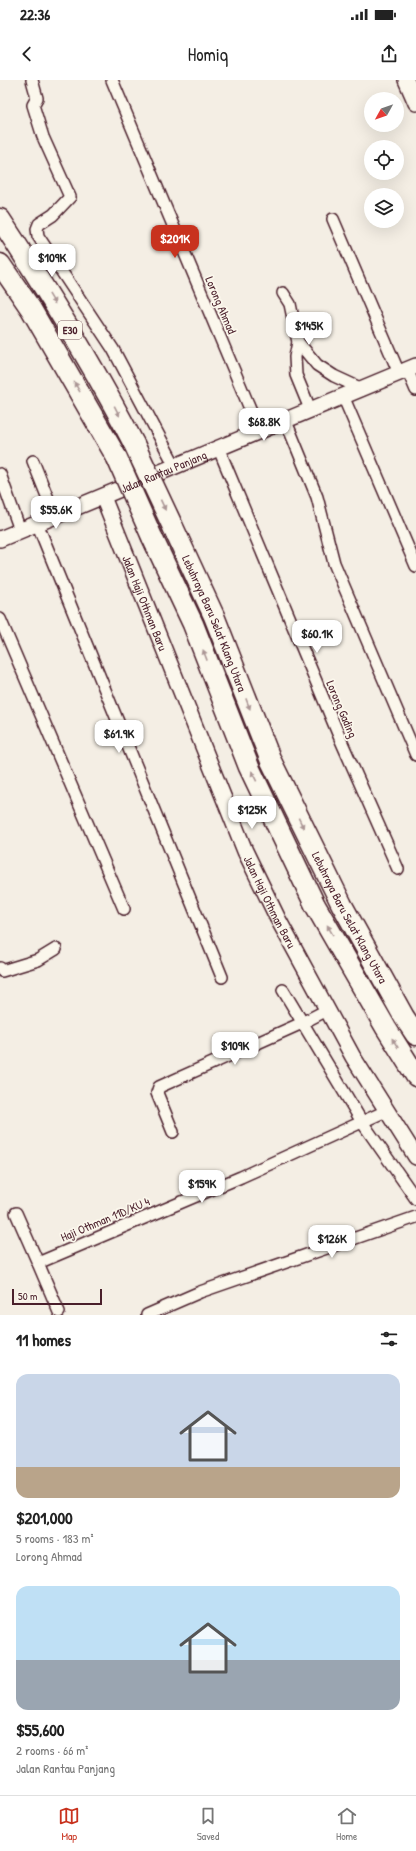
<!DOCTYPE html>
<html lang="en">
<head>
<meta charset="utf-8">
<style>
  body { margin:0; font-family:"Patrick Hand",sans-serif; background:#f2f2f2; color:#222; height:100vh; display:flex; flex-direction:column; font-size:15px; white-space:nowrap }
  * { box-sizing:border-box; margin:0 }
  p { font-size:13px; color:#767676 }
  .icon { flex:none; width:22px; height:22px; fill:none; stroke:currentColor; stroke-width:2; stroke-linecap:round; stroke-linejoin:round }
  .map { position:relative; height:1235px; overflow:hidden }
  .details { display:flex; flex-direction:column; background:#fff; flex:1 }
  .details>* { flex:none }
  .needle { width:26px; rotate:230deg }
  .buttons { position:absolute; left:364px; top:12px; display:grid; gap:8px }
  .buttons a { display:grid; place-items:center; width:40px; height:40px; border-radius:50%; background:#fff; box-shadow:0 4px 16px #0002; font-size:20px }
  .scale { position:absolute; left:12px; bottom:10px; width:90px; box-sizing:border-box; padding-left:4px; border:2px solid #4a1f2b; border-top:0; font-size:11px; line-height:14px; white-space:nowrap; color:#4a1f2b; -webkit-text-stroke:3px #fbf7ec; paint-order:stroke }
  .price { position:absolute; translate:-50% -34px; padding:0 9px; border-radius:8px; background:#fff; color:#222; font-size:13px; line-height:26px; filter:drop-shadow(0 1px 2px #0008) }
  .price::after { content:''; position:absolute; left:50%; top:24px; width:12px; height:9px; margin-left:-6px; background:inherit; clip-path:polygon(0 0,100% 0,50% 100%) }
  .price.active { background:#c8321e; color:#fff }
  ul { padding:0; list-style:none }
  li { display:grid; align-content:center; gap:8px; height:212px; padding:0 16px }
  li span { display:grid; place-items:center; height:124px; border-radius:12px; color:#555 }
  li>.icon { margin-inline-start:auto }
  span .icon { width:72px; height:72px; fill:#fffc; stroke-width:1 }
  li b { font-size:17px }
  h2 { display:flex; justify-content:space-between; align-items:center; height:48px; padding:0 16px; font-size:17px }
  .status { display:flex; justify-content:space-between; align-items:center; height:28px; padding:0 20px; background:#fff; direction:ltr }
  .status svg { height:11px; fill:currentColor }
  header { display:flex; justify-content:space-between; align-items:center; height:52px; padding:0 16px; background:#fff; font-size:18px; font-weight:600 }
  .menu { display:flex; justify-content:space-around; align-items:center; height:56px; border-top:1px solid #e0e0e0; background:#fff; font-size:11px; color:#767676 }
  .menu a { display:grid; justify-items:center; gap:2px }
  .menu .active { color:#c8321e }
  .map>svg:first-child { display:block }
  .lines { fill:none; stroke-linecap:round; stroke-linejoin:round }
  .street-casing { stroke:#4a1f2b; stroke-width:14 }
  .secondary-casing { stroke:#4a1f2b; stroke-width:18 }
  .highway-casing { stroke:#4a1f2b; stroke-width:23 }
  .street { stroke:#fbf7ec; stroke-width:11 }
  .secondary { stroke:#fbf7ec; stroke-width:15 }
  .highway { stroke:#fbf7ec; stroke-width:20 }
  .highway-bridge-casing { stroke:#4a1f2b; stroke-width:23; stroke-linecap:butt }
  .highway-bridge { stroke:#fbf7ec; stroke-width:20 }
  .oneway { fill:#ab9695 }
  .labels { text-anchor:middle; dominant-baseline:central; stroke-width:3.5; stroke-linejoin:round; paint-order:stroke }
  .shield { fill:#fbf7ec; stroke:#7f6065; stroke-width:1 }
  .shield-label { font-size:11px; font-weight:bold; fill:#4a1f2b }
  .street-label { font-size:12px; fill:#4a1f2b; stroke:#fbf7ec }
</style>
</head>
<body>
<div class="status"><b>22:36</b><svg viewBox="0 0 49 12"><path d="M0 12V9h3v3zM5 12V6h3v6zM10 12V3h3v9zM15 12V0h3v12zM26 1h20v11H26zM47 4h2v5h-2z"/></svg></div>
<header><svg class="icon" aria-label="back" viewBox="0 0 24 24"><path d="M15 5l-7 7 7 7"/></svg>Homiq<svg class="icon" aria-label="share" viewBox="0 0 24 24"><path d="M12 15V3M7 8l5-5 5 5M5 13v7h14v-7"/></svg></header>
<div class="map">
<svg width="416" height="1235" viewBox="0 0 416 1235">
  <rect width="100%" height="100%" fill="#f4eee4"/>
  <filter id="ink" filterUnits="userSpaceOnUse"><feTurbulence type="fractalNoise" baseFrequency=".025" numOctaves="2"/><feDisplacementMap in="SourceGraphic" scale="8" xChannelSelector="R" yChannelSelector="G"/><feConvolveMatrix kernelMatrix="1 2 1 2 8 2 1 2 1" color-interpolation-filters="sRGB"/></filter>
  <g filter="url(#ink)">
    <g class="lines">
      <g class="street-casing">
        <g id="street">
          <polyline points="32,0 37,18 33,25 43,57 70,117 53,135 39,144 37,149 38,156 113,269 175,386"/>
          <polyline points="112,0 259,350"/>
          <polyline points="333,139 399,293"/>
          <polyline points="283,213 290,224 298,262 295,277 296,295 310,329"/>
          <polyline points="298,262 317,285 334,296 360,308"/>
          <polyline points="407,289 416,310"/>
          <polyline points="343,316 416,486"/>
          <polyline points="285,339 317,417 334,483 416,675"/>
          <polyline points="218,367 339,656 398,789"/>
          <polyline points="33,381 55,436"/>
          <polyline points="0,394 20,450"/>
          <polyline points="37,443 222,897"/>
          <polyline points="0,539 124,829"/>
          <polyline points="0,888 2,891 38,880 56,869"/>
          <polyline points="283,910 362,1042 416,1119"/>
          <polyline points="173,1052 157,1013 159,1007 302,943 327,930"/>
          <polyline points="16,1133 38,1183"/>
          <polyline points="59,1232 38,1183 241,1097 386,1031"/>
          <polyline points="147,1235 200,1212 416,1137"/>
        </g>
      </g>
      <g class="secondary-casing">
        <g id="secondary">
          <polyline points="406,0 416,23"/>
          <path id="s1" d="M103 417 245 771 278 839 353 977 416 1077"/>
          <path id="s2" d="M0 459 416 286"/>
        </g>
      </g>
      <g class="highway-casing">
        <g id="highway">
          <path d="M0 139C48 212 94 286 134 364"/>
          <polyline points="0,184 31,229 117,378"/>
          <path id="s3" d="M173 447 214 536 271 681 342 825 404 937 416 955"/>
          <polyline points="152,457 193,544 249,687 315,825 386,948 416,996"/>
        </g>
      </g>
      <use href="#street" class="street"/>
      <use href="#secondary" class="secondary"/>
      <use href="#highway" class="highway"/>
      <g class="highway-bridge-casing">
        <g id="highway-bridge">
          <polyline points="134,364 173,447"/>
          <polyline points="117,378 152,457"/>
        </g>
      </g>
      <use href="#highway-bridge" class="highway-bridge"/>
    </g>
    <defs><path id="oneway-solid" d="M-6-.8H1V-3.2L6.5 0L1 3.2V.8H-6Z"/></defs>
    <g class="oneway">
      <use href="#oneway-solid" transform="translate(52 219) rotate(59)"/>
      <use href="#oneway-solid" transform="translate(77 307) rotate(-120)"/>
      <use href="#oneway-solid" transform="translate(117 331) rotate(63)"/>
      <use href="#oneway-solid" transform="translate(163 425) rotate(65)"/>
      <use href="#oneway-solid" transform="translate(205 575) rotate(-111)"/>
      <use href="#oneway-solid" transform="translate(248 624) rotate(69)"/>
      <use href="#oneway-solid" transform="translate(254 696) rotate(-116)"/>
      <use href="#oneway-solid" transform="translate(301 743) rotate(64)"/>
      <use href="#oneway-solid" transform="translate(330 850) rotate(-120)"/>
      <use href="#oneway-solid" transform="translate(395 963) rotate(-123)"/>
    </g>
  </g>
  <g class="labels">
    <rect class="shield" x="58" y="241" width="24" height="18" rx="3"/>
    <g class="shield-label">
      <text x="70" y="250">E30</text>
    </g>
    <g class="street-label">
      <text transform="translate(221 225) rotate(67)">Lorong Ahmad</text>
      <text stroke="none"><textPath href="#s2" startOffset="177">Jalan Rantau Panjang</textPath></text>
      <text stroke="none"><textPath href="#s1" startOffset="114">Jalan Haji Othman Baru</textPath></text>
      <text stroke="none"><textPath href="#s3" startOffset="105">Lebuhraya Baru Selat Klang Utara</textPath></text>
      <text transform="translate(342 629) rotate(67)">Lorong Gading</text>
      <text stroke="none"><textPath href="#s1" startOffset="438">Jalan Haji Othman Baru</textPath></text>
      <text stroke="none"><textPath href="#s3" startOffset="429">Lebuhraya Baru Selat Klang Utara</textPath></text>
      <text transform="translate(105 1139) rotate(-23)">Haji Othman 11D/KU 4</text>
    </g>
  </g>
</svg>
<div class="buttons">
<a><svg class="needle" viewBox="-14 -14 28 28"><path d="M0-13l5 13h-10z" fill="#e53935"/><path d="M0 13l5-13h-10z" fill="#767676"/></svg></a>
<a><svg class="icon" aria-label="locate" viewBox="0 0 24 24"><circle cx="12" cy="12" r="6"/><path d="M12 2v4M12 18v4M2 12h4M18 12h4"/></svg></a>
<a><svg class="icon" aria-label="layers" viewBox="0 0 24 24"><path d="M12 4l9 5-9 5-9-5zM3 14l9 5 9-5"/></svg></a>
</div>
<div class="scale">50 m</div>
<b class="price active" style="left:175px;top:179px">$201K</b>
<b class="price" style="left:52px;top:198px">$109K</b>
<b class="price" style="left:309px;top:266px">$145K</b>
<b class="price" style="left:264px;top:362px">$68.8K</b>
<b class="price" style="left:56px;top:450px">$55.6K</b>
<b class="price" style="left:317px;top:574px">$60.1K</b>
<b class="price" style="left:119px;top:674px">$61.9K</b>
<b class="price" style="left:252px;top:750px">$125K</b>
<b class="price" style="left:235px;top:986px">$109K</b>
<b class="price" style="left:202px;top:1124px">$159K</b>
<b class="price" style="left:332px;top:1179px">$126K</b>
</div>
<section class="details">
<h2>11 homes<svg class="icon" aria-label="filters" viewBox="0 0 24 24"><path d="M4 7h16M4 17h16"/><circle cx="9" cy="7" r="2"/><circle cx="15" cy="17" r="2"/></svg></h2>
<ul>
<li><span style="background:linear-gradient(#c9d6e8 75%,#b9a48a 0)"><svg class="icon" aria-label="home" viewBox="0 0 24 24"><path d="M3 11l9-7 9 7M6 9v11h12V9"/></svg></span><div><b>$201,000</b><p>5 rooms · 183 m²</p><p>Lorong Ahmad</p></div></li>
<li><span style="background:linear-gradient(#bfe0f5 60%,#9aa5b1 0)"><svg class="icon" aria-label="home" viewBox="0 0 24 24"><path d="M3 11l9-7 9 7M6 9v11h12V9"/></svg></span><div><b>$55,600</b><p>2 rooms · 66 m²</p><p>Jalan Rantau Panjang</p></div></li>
</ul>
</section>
<nav class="menu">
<a class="active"><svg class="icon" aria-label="map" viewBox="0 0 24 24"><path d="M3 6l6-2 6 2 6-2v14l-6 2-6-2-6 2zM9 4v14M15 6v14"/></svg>Map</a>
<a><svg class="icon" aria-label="saved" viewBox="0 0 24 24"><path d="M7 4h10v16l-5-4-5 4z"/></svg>Saved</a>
<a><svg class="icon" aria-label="home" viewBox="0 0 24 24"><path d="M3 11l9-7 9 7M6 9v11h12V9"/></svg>Home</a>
</nav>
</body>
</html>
